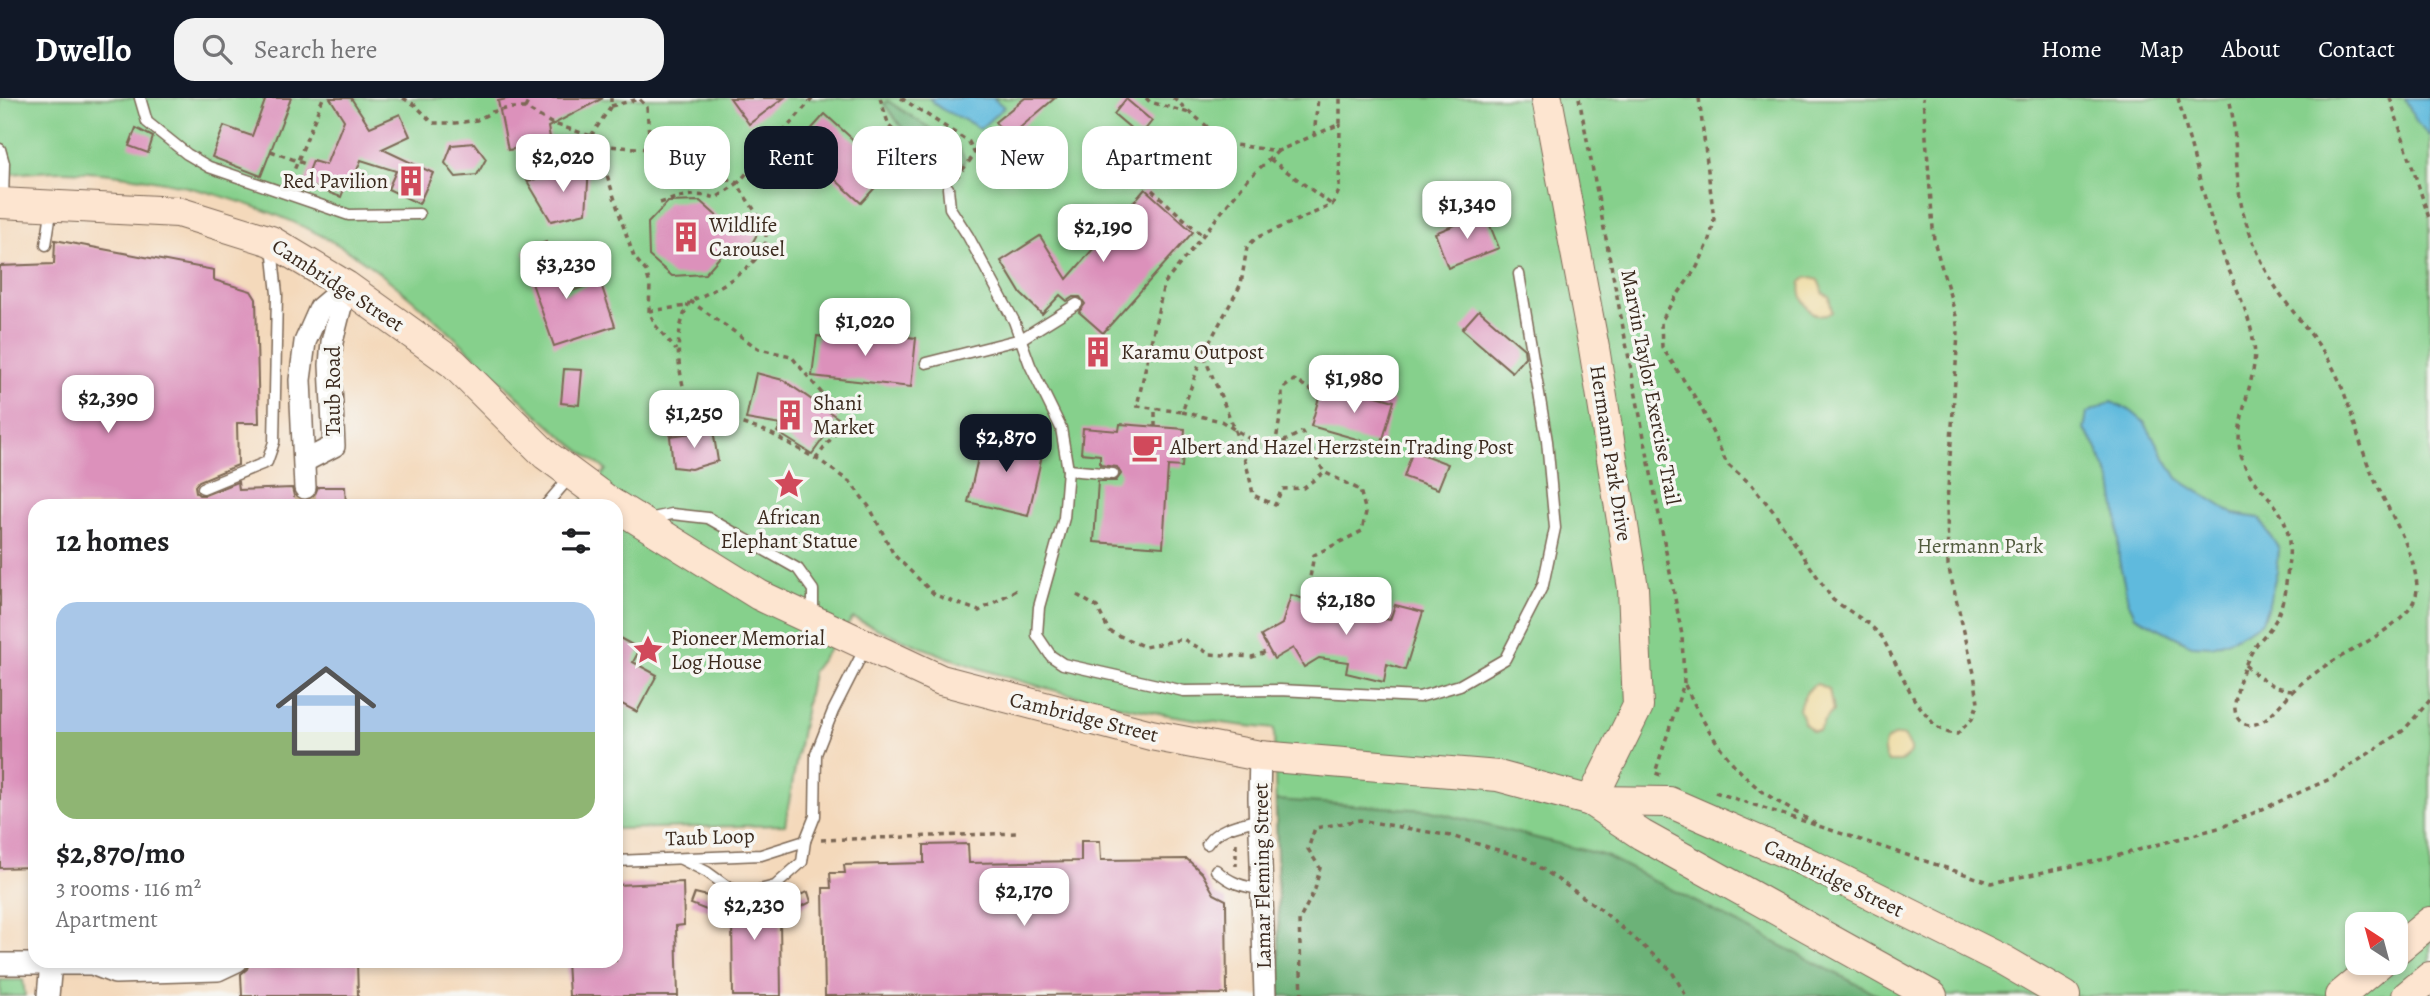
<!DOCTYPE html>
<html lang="en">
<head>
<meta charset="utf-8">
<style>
  body { margin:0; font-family:Alegreya,serif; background:#f2f2f2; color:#202124; height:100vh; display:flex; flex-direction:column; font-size:26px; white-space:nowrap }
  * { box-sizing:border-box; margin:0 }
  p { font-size:23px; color:#757577 }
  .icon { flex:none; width:38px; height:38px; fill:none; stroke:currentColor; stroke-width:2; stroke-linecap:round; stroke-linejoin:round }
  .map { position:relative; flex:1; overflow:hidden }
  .sheet { position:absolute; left:28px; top:401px; width:595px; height:469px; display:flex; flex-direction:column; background:#fff; border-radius:21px; box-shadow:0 4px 10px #0003 }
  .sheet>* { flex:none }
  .hud { position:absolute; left:644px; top:28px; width:665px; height:63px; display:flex; gap:14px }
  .needle { width:46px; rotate:324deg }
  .buttons { position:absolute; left:2345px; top:814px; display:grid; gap:14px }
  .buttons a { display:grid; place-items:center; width:63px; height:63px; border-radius:14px; background:#fff; box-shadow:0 4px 10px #0003; font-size:35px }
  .price { position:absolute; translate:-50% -60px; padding:0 16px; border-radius:14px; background:#fff; color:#222; font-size:23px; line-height:46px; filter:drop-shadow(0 2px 4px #0008) }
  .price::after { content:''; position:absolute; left:50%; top:42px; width:21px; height:16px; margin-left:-10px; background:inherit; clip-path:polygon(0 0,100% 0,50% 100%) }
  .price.current { background:#111827; color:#fff }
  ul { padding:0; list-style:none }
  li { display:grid; align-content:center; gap:14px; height:371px; padding:0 28px }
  li span { display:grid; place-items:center; height:217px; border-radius:21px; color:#555 }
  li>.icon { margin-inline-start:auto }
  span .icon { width:126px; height:126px; fill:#fffc; stroke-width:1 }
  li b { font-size:30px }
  h2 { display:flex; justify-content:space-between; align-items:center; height:84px; padding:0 28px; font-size:30px }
  .chip { padding:0 24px; border-radius:21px; background:#fff; box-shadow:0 4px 10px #0003; font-size:24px; line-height:63px }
  .chip.current { background:#111827; color:#fff }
  header { display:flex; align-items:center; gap:42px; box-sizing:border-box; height:98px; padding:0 35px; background:#111827; color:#fff }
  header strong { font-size:33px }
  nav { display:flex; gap:38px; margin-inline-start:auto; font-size:24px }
  .search { width:490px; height:63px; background:#f2f2f2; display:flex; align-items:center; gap:18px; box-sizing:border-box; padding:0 24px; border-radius:21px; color:#757577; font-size:26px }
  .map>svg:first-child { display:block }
  .green { fill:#86d08c; stroke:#607d55; stroke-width:2; fill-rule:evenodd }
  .forest { fill:#6cb278; stroke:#546e4b; stroke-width:2 }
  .sand { fill:#eeda9e; stroke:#94825e; stroke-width:2 }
  .water { fill:#5fbadd; stroke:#4d727e; stroke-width:2 }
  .building { fill:#dc91bb }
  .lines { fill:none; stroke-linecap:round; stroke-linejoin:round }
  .street-tunnel { stroke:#cfb69c; stroke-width:21; stroke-dasharray:21 10; stroke-linecap:butt }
  .lane-casing { stroke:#7c6755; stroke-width:13 }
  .street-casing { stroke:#7c6755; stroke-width:24 }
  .secondary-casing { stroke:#7c6755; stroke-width:32 }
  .path { stroke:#7c6755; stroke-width:3.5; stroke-dasharray:5 5; stroke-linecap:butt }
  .lane { stroke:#fff; stroke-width:10 }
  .street { stroke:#fff; stroke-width:21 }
  .secondary { stroke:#fde5d0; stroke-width:30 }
  .labels { text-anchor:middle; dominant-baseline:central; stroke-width:7; stroke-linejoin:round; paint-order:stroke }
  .poi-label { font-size:21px; fill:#3b2a1e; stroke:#f6f6f2; text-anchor:start }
  .street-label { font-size:21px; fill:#3b2a1e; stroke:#f6f6f2 }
  .park-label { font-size:21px; fill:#525c3f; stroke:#f6f6f2 }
</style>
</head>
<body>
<header>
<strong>Dwello</strong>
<div class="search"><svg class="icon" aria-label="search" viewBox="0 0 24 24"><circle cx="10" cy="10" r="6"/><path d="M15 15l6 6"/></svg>Search here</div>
<nav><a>Home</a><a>Map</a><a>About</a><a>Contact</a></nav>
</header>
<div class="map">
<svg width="2430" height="898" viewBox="0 0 2430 898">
  <rect width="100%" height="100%" fill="#f6f6f2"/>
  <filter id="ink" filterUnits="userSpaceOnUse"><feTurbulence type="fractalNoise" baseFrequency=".0143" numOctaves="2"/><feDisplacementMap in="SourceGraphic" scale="14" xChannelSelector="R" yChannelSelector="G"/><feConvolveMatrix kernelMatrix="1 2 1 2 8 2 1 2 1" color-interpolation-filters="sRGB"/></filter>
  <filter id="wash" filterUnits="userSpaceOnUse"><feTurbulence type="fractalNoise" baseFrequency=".00686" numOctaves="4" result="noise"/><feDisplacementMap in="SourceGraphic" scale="28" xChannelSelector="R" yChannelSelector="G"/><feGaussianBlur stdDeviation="1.57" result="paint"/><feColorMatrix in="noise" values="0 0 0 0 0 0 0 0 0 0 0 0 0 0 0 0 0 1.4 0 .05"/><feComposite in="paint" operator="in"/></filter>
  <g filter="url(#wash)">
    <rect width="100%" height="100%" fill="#f4d9bb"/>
    <g class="green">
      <path d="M0 0H2430V898H1280L1274 631C1180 622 1087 604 997 576 948 561 900 541 853 520L812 574 785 727 616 731V408H577L606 372C589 359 571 346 555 332 492 278 436 216 369 167 288 108 163 75 64 73 43 73 21 75 0 77ZM2357 826H2396V864H2357Z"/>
      <polygon points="0,882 23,882 25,898 0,898"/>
    </g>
    <g class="forest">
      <path d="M888 3 957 48 964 59V67L957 72C930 70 900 27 884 6Z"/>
      <polygon points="1276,702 1428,712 1606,758 1880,898 1280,898"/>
    </g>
    <g class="sand">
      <path d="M1807 179 1818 182 1824 196 1829 198 1832 214C1813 227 1797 201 1801 184Z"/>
      <path d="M1817 586 1829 591 1833 613 1824 623 1819 633H1813L1804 625 1799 611C1801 602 1808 589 1817 586Z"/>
      <path d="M1899 637 1904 638 1911 650V655L1900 664H1888C1881 652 1882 639 1899 637Z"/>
    </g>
    <g class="water">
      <path d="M929 0H993L1004 9 980 31C963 18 943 17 929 0Z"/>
      <polygon points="2405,0 2430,0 2430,39 2416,24"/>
      <polygon points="2111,304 2131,313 2144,324 2177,380 2234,416 2259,420 2279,451 2277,473 2269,505 2262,524 2234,540 2212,548 2191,547 2135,518 2128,503 2119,462 2117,417 2112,385 2095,347 2084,331 2087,315"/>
    </g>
    <g id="blocks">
      <g class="building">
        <polygon points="266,0 291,0 261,78 212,59 224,28 252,38"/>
        <polygon points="330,0 351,0 370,29 400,16 410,38 382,51 433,75 419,106 388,91 396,73 361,62 351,88 346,86 341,99 304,86 313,63 326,67 344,22"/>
        <polygon points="510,0 603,0 548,29 551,45 508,52 498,3"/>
        <polygon points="730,0 784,0 749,26"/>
        <polygon points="1025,0 1055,0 1008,40 995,24"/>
        <polygon points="1126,1 1152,23 1140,38 1114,16"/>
        <polygon points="825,16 870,57 882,43 901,61 861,105 797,47"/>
        <polygon points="136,30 153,39 148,55 129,48"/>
        <polygon points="474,45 486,61 477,77 456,79 445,65 452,47"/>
        <polygon points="589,69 586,115 551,123 527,83"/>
        <polygon points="1145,91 1193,134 1103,235 1079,214 1085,206 1080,199 1073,199 1067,203 1060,197 1042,216 1021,196 1001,163 1040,138 1067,181"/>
        <polygon points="700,103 729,129 730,126 760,131 745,158 724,154 705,176 672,178 649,158 648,125 668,104"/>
        <polygon points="1485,115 1499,150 1448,170 1435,135"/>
        <polygon points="55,142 214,172 214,182 251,193 256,201 259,325 237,325 238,367 199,383 195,388 196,394 199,397 205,397 238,384 239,392 292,390 294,398 305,403 313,401 318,389 345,389 346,408 35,408 35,769 0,770 0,168 54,166"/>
        <polygon points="546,144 564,196 600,183 615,228 554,248 533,188 524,152"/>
        <polygon points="1479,212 1524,251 1525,259 1512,274 1462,231"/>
        <polygon points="831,231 916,240 911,289 812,278 817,238 830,240"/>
        <polygon points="564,271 582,272 579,307 561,305"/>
        <polygon points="756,275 783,282 838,320 812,356 777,334 781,327 746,321"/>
        <polygon points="1342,288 1394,303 1381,348 1311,328 1321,292 1339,297"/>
        <polygon points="1120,326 1185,331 1182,369 1168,368 1163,449 1094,444 1098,383 1116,383 1121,376 1117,369 1100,367 1100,357 1081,355 1083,330 1119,333"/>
        <polygon points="713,332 718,363 691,371 673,369 670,338"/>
        <polygon points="984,334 1044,349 1028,418 968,404"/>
        <polygon points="1412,355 1419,355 1448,366 1438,391 1404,379"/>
        <polygon points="1291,497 1327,508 1390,522 1395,507 1423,514 1405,572 1387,566 1384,584 1346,575 1348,564 1319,560 1304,569 1293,550 1274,561 1261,538 1282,526"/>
        <polygon points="616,538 640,551 633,564 657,577 637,614 616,603"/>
        <polygon points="1081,743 1100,743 1101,762 1187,761 1202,775 1214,796 1226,802 1227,896 825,898 823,790 831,790 830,775 845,775 844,767 924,765 924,747 968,746 969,765 1081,763"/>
        <polygon points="683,784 684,827 676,828 678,898 569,898 567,863 616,863 616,787"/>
        <polygon points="808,794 811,804 780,819 781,898 733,898 732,822 691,806 695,795 753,809 766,808"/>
        <polygon points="250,863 357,863 358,898 242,898 241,876 247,871"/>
      </g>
    </g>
  </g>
  <g filter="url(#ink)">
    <use href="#blocks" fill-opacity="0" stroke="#7c6755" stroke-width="2"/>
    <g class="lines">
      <polyline class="street-tunnel" points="305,390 306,408"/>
      <g class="lane-casing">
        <g id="lane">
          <polyline points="140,0 147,24 187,56 209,69 349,117 419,116"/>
          <polyline points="0,51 4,65 3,102"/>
          <polyline points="948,90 950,110 968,138 1014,223 1030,267 1061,330 1068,372 1064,420 1039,509 1037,537 1051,558 1063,566 1184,593 1280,592 1419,599 1460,587 1505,561 1543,487 1555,430 1547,343 1519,176"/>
          <polyline points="46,147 52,108"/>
          <polyline points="926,265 1021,241 1077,206"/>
          <polyline points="1068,372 1113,376"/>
          <polyline points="203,390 267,364 274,344 277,196 272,149"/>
          <polyline points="545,408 570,379"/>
          <polyline points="648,421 672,416 708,420 798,471 813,492 813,520"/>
          <path d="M1207 746C1218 729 1242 726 1260 721"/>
          <polyline points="681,761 707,774 729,790 748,795 775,788 802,764 805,743"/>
          <polyline points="616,763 761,757 805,743 815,718 816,656 833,613 866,548"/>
          <path d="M1216 772C1230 785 1243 789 1262 791"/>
        </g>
      </g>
      <g class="street-casing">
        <g id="street">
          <polyline points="305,363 334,348 330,267 332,244 346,188"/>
          <polyline points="305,390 300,282 305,244 320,210 346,188"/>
          <polyline points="1260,658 1259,700 1265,898"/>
          <polyline points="0,866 92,866 115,875 218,872 237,863"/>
          <polyline points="48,898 51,865"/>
        </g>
      </g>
      <g class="secondary-casing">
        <g id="secondary">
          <polyline points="1547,0 1594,250 1633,490 1638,608 1591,703"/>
          <polyline points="0,105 178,114 271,143 346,188 453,265 546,357 615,408"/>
          <polyline points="616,408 759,497 941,582 1151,637 1260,658 1498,678 1591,703 1669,704 1802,762 2005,863 2065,898"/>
          <polyline points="1592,704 1642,737 1932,898"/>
          <polyline points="2396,852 2430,824"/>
          <polyline points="2340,898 2381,864"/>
          <polyline points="2407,898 2430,879"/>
        </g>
      </g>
      <g class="path">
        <polyline points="403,0 415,7 433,25 456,25 477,22 492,14 509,10 525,10 551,25 591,38 607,48 650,51 738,85 813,0"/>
        <polyline points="880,0 889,28 942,79"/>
        <polyline points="901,0 969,44 975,56 956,80"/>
        <polyline points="1146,0 1150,4 1189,15"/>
        <polyline points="1173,0 1228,46 1278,53 1340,26 1340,0"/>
        <polyline points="1579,0 1682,537 1684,585 1655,675 1661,677"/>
        <polyline points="1699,0 1714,121 1710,142 1697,169 1671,206 1661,224 1662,249 1700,307 1727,366 1752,387 1773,413 1833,502 1869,526 1882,539 1914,601 1936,629 1949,635 1957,636 1972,621 1978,605 1974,575 1948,467 1947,406 1958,235 1956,218 1934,143 1923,0"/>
        <path d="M2178 0C2191 48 2203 98 2219 145 2230 180 2249 210 2254 247 2259 279 2234 319 2240 353 2249 397 2294 400 2289 461 2287 479 2285 500 2278 517 2274 528 2264 537 2257 546 2244 565 2238 584 2235 606 2234 616 2238 626 2249 627 2267 627 2282 603 2294 592 2302 584 2313 577 2322 570 2348 552 2418 524 2417 489 2415 451 2386 410 2372 376 2357 342 2350 301 2332 268 2312 232 2281 205 2264 168 2254 147 2244 123 2240 100 2235 67 2237 33 2229 0"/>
        <polyline points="2390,0 2430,123"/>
        <polyline points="611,8 639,1 647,9 650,51"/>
        <polyline points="525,10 530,0"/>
        <polyline points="591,38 611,8 611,0"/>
        <polyline points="1314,38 1318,0"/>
        <polyline points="607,48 606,74 623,127 634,159 646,173 650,187 649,213 656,228 676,252"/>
        <polyline points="271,53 308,67"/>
        <polyline points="1278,53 1247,82 1164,186 1137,308 1182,314 1203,256 1241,186 1247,149 1256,140 1332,107 1339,93 1340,26"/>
        <polyline points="1270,61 1332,107"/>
        <polyline points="291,80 323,0"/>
        <polyline points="1152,92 1203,138"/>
        <path d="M660 105C681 98 694 94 716 100L738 85C745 103 763 118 766 138 769 164 710 196 690 203 667 246 683 290 696 334"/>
        <polyline points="690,203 759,251 791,258 824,298 845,309 846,320 816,361"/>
        <polyline points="649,213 687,208"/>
        <path d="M1204 258C1222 303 1245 348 1253 397L1275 407 1282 391 1303 390 1323 375"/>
        <polyline points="1182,314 1221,323 1261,348 1275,348 1302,334 1324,374 1360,392 1366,414 1362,433 1314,457 1306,502"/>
        <polyline points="693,323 734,323 768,334 822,364 851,385 870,410 894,457 935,497 979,513 1016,492"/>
        <polyline points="1155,329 1155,312"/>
        <polyline points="1275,348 1282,309 1282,291 1294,282 1312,292 1318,300"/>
        <polyline points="1077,497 1097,509 1109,533 1145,549 1183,541 1210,556 1252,559 1269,553"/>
        <path d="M2245 567C2260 581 2273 591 2294 592"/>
        <path d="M1685 587C1701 621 1720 655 1748 681 1767 700 1793 712 1816 726"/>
        <polyline points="1715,694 1992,785 2105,761 2222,729 2332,680 2404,632 2430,602"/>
        <polyline points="821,742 1018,735"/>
        <polyline points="1236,745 1236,768"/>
        <polyline points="1302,898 1299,823 1315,791 1320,770 1308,751 1315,730 1360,722 1451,738 1528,761 1599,810 1671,872 1686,898"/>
      </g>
      <use href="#lane" class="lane"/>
      <use href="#street" class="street"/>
      <use href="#secondary" class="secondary"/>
    </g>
  </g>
  <defs>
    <g id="building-bare" transform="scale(2.415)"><path d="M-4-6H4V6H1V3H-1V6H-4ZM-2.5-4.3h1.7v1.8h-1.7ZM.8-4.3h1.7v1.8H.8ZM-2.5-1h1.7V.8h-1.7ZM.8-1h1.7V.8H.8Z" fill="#d1495b" stroke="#f6f6f2" stroke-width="2.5" paint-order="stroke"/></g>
    <g id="cafe-bare" transform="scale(2.415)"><path d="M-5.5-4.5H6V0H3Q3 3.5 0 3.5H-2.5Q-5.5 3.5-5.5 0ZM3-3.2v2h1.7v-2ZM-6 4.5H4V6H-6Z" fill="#d1495b" stroke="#f6f6f2" stroke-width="2.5" paint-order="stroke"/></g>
    <g id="sight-bare" transform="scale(2.415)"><path d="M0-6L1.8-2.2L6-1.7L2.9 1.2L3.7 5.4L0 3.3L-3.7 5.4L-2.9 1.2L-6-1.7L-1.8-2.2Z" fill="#d1495b" stroke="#f6f6f2" stroke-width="2.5" paint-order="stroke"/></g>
  </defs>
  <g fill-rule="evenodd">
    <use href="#building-bare" x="411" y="83"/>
    <use href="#building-bare" x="686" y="139"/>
    <use href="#building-bare" x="1098" y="254"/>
    <use href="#building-bare" x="790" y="317"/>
    <use href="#cafe-bare" x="1147" y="349"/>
    <use href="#sight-bare" x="789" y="386"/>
    <use href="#sight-bare" x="648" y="552"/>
  </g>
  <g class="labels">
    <g class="poi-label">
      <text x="388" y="83" text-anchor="end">Red Pavilion</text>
      <text x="709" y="127">Wildlife<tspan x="709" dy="24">Carousel</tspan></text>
      <text x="1121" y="254">Karamu Outpost</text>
      <text x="813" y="305">Shani<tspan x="813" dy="24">Market</tspan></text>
      <text x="1170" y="349">Albert and Hazel Herzstein Trading Post</text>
      <text x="789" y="419" text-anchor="middle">African<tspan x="789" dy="24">Elephant Statue</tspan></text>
      <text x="671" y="540">Pioneer Memorial<tspan x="671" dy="24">Log House</tspan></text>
    </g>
    <g class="street-label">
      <text transform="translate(338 187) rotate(33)">Cambridge Street</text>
      <text transform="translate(1651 289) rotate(79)">Marvin Taylor Exercise Trail</text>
      <text transform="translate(333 293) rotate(-90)">Taub Road</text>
      <text transform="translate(1611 355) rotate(81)">Hermann Park Drive</text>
      <text transform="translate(1084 619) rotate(14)">Cambridge Street</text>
      <text transform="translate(710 739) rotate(-2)">Taub Loop</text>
      <text transform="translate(1262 778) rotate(-91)">Lamar Fleming Street</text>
      <text transform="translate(1834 780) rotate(26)">Cambridge Street</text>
    </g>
    <g class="park-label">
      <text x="1980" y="448">Hermann Park</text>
    </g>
  </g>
</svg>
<div class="buttons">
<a><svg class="needle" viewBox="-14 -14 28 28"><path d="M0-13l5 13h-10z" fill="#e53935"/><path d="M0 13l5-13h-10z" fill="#757577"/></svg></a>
</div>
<b class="price" style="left:563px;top:96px">$2,020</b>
<b class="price" style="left:1467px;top:143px">$1,340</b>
<b class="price" style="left:1103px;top:166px">$2,190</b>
<b class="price" style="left:566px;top:203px">$3,230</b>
<b class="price" style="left:865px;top:260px">$1,020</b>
<b class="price" style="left:1354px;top:317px">$1,980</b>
<b class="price" style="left:108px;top:337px">$2,390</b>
<b class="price" style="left:694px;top:352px">$1,250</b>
<b class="price current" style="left:1006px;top:376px">$2,870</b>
<b class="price" style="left:1346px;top:539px">$2,180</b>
<b class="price" style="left:1024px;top:830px">$2,170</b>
<b class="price" style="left:754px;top:844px">$2,230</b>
<div class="hud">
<a class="chip">Buy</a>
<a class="chip current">Rent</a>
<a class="chip">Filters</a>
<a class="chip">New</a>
<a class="chip">Apartment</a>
</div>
<section class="sheet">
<h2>12 homes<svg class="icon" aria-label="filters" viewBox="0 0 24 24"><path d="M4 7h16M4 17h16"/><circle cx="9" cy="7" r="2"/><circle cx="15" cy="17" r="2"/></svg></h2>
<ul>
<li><span style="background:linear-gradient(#a9c7e8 60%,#8fb573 0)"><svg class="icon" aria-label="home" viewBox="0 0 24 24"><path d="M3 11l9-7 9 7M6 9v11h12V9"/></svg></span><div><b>$2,870/mo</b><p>3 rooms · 116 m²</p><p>Apartment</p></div></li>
</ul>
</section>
</div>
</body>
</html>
